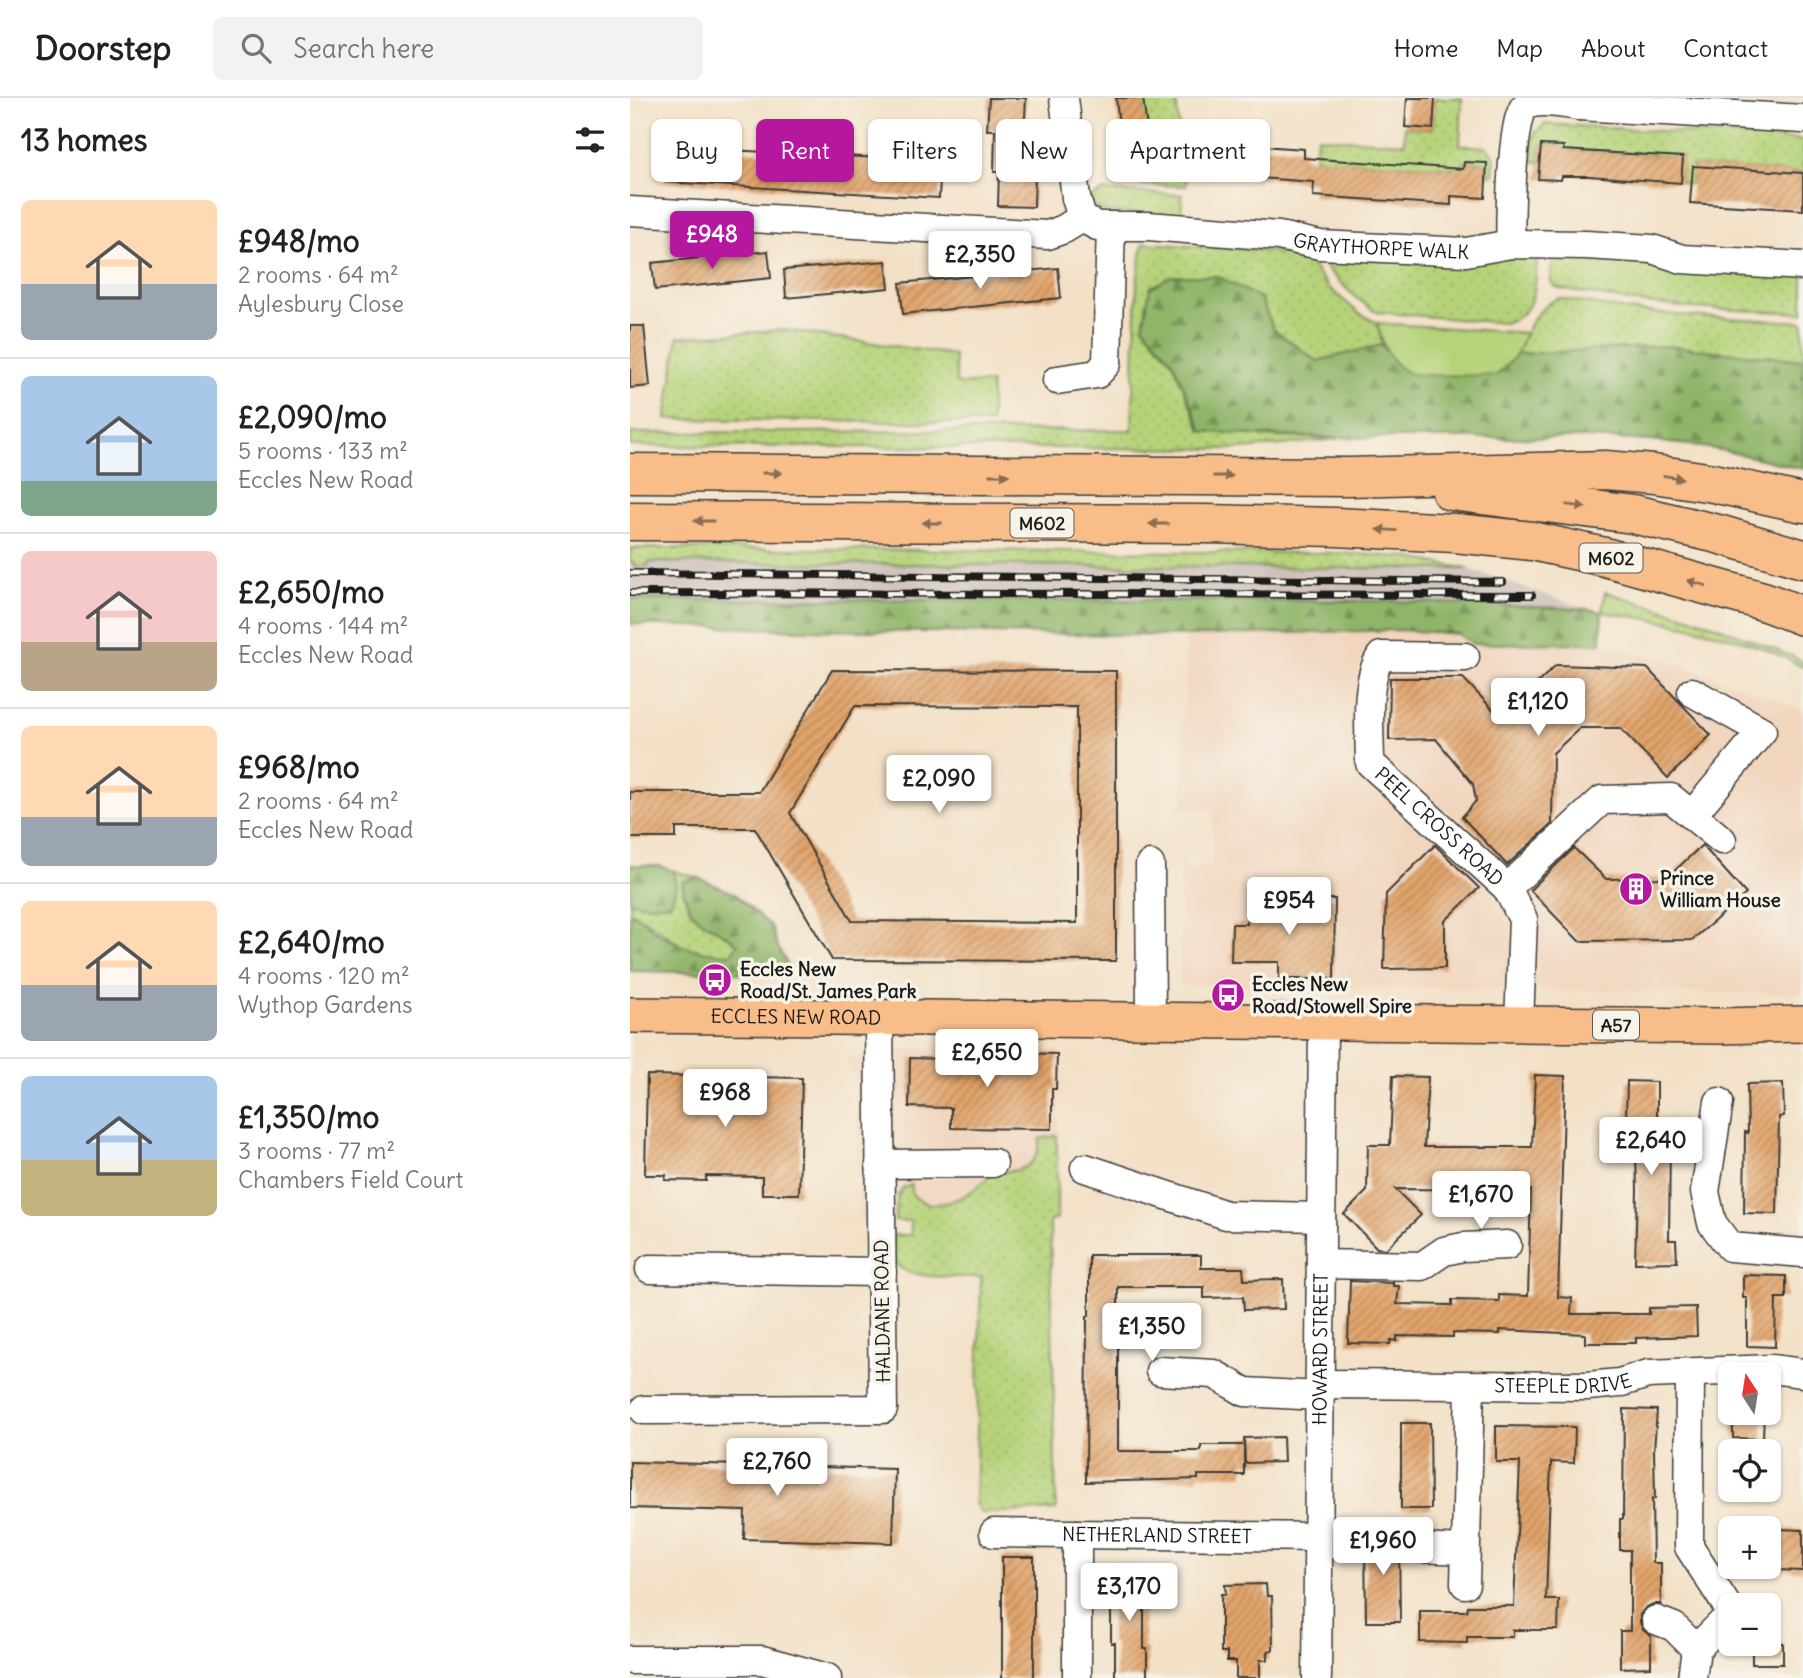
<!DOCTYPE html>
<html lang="en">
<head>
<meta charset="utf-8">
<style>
  body { margin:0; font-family:Delius,sans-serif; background:#f2f2f2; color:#222; height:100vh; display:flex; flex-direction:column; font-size:26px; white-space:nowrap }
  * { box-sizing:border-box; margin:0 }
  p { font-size:23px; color:#767676 }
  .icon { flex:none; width:38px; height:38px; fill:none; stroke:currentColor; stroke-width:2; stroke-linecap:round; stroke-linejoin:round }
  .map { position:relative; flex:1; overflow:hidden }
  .sheet { display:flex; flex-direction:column; background:#fff; width:630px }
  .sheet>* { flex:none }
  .banner { position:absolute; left:21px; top:21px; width:665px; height:63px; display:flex; gap:14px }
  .needle { width:46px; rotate:348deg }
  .buttons { position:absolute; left:1088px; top:1264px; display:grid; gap:14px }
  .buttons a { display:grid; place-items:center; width:63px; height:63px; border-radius:10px; background:#fff; box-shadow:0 2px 5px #0004; font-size:35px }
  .price { position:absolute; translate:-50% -60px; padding:0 16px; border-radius:7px; background:#fff; color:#222; font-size:23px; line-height:46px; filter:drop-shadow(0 2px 4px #0008) }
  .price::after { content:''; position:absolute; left:50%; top:42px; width:21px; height:16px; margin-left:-10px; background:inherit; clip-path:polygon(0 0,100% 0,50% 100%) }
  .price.selected { background:#b5179e; color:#fff }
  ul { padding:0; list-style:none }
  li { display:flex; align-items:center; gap:21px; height:175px; padding:0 21px }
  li+li { border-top:2px solid #e0e0e0 }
  li span { display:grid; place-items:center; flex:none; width:196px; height:140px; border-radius:10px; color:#555 }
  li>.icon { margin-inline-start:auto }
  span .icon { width:84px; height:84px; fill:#fffc; stroke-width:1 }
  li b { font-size:30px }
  h2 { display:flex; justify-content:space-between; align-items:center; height:84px; padding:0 21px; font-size:30px }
  .tag { padding:0 24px; border-radius:10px; background:#fff; box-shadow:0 2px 5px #0004; font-size:24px; line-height:63px }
  .tag.selected { background:#b5179e; color:#fff }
  header { display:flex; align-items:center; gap:42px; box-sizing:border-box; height:98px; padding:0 35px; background:#fff; border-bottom:2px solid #e0e0e0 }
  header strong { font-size:33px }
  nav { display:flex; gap:38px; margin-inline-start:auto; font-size:24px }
  .search { width:490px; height:63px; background:#f2f2f2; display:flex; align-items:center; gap:18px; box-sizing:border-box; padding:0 24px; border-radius:10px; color:#767676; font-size:26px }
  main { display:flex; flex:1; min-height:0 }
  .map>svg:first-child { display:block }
  .built { fill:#f1d5bd }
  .industrial { fill:#cec1ba }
  .grass { fill:url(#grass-dots); stroke:#69784a; stroke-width:2 }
  .forest { fill:url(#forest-firs); stroke:#566842; stroke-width:2 }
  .park { fill:#b6d379; stroke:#69784a; stroke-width:2 }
  .building { fill:url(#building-hatch); fill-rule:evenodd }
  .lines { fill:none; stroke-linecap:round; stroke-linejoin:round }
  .minor-casing { stroke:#3c3a36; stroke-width:31 }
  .major-casing { stroke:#3c3a36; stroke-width:38 }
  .highway-casing { stroke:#3c3a36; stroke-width:41 }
  .minor { stroke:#fff; stroke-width:28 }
  .major { stroke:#f8bd89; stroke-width:35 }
  .highway { stroke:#f8bd89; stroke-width:38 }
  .rail-casing { stroke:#1c1c1c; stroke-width:8 }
  .rail { stroke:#f7f3e8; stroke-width:5; stroke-dasharray:16; stroke-linecap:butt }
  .oneway { fill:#8a6c52 }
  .labels { text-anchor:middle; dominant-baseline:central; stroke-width:7; stroke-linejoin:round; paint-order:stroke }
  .shield { fill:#f7f3e8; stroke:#5e5c59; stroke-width:2 }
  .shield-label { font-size:18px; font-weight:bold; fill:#1c1c1c }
  .street-label { font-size:19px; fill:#1c1c1c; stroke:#f7f3e8 }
  .poi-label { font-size:19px; font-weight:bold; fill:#1c1c1c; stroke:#f7f3e8; text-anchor:start }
</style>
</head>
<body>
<header>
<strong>Doorstep</strong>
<div class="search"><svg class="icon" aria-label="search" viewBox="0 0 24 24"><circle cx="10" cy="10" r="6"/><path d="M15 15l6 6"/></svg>Search here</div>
<nav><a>Home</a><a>Map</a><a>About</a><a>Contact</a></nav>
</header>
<main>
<section class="sheet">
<h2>13 homes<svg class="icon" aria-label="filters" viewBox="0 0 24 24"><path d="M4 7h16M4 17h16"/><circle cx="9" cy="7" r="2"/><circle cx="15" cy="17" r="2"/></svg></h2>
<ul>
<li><span style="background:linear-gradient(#ffd9b3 60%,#9aa5b1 0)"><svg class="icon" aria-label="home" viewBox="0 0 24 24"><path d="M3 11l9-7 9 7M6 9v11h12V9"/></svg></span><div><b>£948/mo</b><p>2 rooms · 64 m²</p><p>Aylesbury Close</p></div></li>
<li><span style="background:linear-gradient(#a9c7e8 75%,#7fa58c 0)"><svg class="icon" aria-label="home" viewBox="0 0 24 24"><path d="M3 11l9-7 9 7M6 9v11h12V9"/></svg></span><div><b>£2,090/mo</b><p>5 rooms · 133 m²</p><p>Eccles New Road</p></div></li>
<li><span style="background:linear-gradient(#f6c9c9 65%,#b9a48a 0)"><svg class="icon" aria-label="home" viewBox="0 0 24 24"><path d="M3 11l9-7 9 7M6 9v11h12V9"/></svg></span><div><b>£2,650/mo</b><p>4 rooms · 144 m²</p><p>Eccles New Road</p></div></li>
<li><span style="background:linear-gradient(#ffd9b3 65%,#9aa5b1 0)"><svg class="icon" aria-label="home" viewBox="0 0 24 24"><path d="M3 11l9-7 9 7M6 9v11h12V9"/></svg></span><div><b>£968/mo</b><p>2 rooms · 64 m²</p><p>Eccles New Road</p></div></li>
<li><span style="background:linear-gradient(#ffd9b3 60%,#9aa5b1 0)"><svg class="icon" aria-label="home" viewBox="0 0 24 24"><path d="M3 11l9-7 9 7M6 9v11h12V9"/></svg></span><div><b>£2,640/mo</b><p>4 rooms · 120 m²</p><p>Wythop Gardens</p></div></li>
<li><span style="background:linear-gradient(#a9c7e8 60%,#c2b280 0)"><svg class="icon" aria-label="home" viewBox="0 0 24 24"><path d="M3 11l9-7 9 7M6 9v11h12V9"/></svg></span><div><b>£1,350/mo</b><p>3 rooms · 77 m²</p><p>Chambers Field Court</p></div></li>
</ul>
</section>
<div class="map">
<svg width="1173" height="1580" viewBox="0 0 1173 1580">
  <defs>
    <pattern id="grass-dots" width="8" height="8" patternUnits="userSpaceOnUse" patternTransform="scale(1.75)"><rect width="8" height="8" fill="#b6d379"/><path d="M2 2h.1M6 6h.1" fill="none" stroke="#9cb568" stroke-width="1.8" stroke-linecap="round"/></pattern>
    <pattern id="forest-firs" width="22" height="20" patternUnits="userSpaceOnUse" patternTransform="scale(1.75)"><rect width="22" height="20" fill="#90b569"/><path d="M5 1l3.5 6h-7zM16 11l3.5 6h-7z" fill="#759256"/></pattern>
    <pattern id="building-hatch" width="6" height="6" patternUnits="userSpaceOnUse" patternTransform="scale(1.75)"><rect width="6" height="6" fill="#e2a46c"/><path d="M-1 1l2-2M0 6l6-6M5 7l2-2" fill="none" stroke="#b68558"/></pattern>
  </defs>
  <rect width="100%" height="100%" fill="#f7f3e8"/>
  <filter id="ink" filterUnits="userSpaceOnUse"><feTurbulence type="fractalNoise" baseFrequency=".0143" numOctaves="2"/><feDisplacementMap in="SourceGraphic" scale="14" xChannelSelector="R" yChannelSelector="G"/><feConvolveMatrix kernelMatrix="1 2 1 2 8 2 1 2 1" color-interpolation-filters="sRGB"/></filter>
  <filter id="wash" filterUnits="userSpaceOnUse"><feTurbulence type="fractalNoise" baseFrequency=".00686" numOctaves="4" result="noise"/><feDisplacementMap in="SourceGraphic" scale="28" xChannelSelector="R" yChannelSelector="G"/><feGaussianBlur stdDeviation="1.57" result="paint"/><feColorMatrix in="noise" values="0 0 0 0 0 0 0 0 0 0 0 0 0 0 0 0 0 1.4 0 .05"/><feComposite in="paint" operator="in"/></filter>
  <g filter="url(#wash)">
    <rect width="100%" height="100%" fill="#f3e1c7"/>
    <g class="built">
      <polygon points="972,514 971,545 1059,569 1173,612 1173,896 550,886 550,770 581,770 583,711 552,710 556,538 771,532 829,536"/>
      <polygon points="290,949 429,952 427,1121 265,1123 229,1121 227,986 224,977 214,962"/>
    </g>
    <polygon class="industrial" points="0,464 4,464 4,468 18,468 19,464 838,471 958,511 829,536 771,532 556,538 172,532 0,526"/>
    <g class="grass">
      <polygon points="513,0 546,0 549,29 560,31 556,88 510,87 511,78 527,76 523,37 505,38 517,32"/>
      <polygon points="805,0 832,0 830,47 856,49 865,59 863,77 857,77 857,65 834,64 833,81 823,70 685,61 687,39 774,45 775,29 803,31"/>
      <polygon points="915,26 1173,42 1173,75 1063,68 1062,86 1051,85 1052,59 938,52 933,65 933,48 911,47 909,64 902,63 904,36"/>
      <polygon points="473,93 552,97 551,119 471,113 462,106 458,101"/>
      <polygon points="513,145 653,154 664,161 679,164 698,189 730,216 747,225 752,247 687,263 644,232 630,199 513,228 543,264 571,333 642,339 708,341 614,351 0,348 0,335 502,332 507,184"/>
      <path d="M907 156C906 184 908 217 873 225L746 214 725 199 697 171 695 159Z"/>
      <polygon points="922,157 1022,162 1173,178 1173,215 1061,210 1005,204 931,191 924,188 921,183"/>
      <path d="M928 200 997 212 1056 218 1173 224V262L1036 248 887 256C896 231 904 212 928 200Z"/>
      <polygon points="155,232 324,257 327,286 361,285 361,325 36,321 48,239"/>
      <polygon points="0,450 709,455 775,459 838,471 19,464 18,468 4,468 4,464 0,464"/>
      <path d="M975 494 1079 525 1164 559 1173 564V569C1113 536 1039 523 972 514Z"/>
      <path d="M44 773 68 780 52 784C58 829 79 821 108 847L101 856C87 856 71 855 57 850 36 841 22 822 0 815V804L21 807 46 789Z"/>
      <path d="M427 1037V1121L420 1123 426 1412 351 1415 345 1405 351 1179C331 1178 276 1183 265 1164 261 1156 263 1145 263 1137H281L280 1123H265L268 1098 273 1090 282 1087V1096C304 1120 346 1096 362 1074 389 1073 407 1073 410 1041Z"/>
    </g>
    <g class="forest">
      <path d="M541 178H587L630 200 644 232 687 263 752 247 765 265 867 277 887 256 1036 248 1173 262V371C1135 362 1098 352 1059 347 989 338 918 340 847 340 755 340 663 341 572 333L543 264 513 228 520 190Z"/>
      <polygon points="0,501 758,503 958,511 972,514 971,545 843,546 828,536 771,532 556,538 172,532 0,526"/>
      <polygon points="0,767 30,768 44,773 46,789 41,805 21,807 0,804"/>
      <path d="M68 780 104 795 142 830C144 846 153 857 160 872L153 876 0 873V815C13 819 16 826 27 834 49 849 75 856 101 856L108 846C78 821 58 829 52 784Z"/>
    </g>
    <path class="park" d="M747 225 895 235 887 256 867 277C852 277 788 279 779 275 759 266 752 244 747 225Z"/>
    <g id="blocks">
      <g class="building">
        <polygon points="359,0 396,0 394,40 403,40 401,75 405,75 404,109 368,108 369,74 364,74 365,32 357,32"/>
        <polygon points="486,0 513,0 518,37 523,36 527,76 495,80"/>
        <polygon points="777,0 805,0 803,31 775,29"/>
        <polygon points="559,43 674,51 674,60 833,71 834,64 857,65 855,100 821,98 821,107 683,98 684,84 558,75"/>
        <polygon points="911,47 934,48 933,52 1053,59 1051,85 959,78 932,78 931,82 908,81"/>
        <polygon points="37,49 311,63 309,100 35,84"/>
        <polygon points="1063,68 1173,75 1173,112 1060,105"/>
        <polygon points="138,153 141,180 25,192 22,165"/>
        <polygon points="256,163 259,190 156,200 154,172"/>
        <polygon points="428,170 431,200 273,216 270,185"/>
        <polygon points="0,228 14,228 20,288 0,290"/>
        <polygon points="926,567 1017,570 1081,637 1038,680 990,630 950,630 923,655 922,726 877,767 832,719 846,703 843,686 806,641 759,642 760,580 833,580 871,620"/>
        <path d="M202 572 486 573V863L202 862 125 730H46V740H0V694H129ZM225 608 447 609V825L222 823 160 715Z"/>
        <polygon points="805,747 849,790 815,823 815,870 754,871 756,796"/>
        <polygon points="1072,747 1116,796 1062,842 949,843 900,792 944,750 976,781 1037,780"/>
        <polygon points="617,800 705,801 704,881 649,881 649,864 601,864 602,826 617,826"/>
        <polygon points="315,953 427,956 426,991 422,991 422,1031 321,1030 321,1010 279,1009 280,960 315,961"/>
        <polygon points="17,977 172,980 169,1096 132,1096 132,1079 76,1078 76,1083 35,1082 36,1077 15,1077"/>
        <polygon points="905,977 935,978 928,1199 942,1200 941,1216 1019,1216 1019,1210 1066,1209 1067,1238 1006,1240 1006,1245 955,1245 955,1236 870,1232 870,1236 823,1235 823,1239 767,1238 767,1243 761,1242 760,1246 718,1245 720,1183 763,1185 763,1188 769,1188 767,1206 822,1207 822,1202 869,1203 869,1197 898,1198 901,1092 765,1091 791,1117 756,1151 747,1150 714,1116 737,1093 738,1047 760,1047 763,978 798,979 794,1049 902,1049"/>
        <polygon points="997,983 1027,984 1027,1036 1040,1035 1039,1142 1046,1142 1047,1164 1005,1165 1007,1092 1005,1020 996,1020"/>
        <polygon points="1153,985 1154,1018 1149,1019 1147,1116 1114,1115 1115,1034 1118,1035 1117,986"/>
        <polygon points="459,1157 571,1157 571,1170 613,1170 614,1182 653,1181 654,1211 614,1212 613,1199 574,1200 574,1189 488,1189 488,1353 571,1353 571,1347 614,1347 614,1377 568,1377 568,1381 456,1384 457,1218 459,1218"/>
        <polygon points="1113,1177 1156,1178 1156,1200 1146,1200 1145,1249 1117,1248 1117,1200 1113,1200"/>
        <polygon points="994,1311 1027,1312 1024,1352 1025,1401 1022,1401 1023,1465 1031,1465 1031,1506 1023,1506 1015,1510 1010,1517 1010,1524 1013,1532 1021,1538 1021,1569 990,1570 990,1533 1000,1533 1000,1452 990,1452 990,1421 993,1421"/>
        <polygon points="1103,1314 1134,1314 1133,1341 1103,1340"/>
        <polygon points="771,1325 800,1325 801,1411 771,1411"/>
        <polygon points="866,1328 945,1329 944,1365 921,1364 916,1502 929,1502 928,1532 883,1532 883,1539 837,1539 837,1545 790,1544 790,1513 837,1513 838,1508 884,1508 890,1364 866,1364"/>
        <polygon points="653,1339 654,1364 615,1365 614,1340"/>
        <polygon points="0,1364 265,1371 263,1445 114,1441 115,1413 0,1410"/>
        <polygon points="1149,1431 1173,1432 1173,1473 1148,1472"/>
        <polygon points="769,1434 770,1524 736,1524 735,1435"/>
        <rect x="372" y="1459" width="32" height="121"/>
        <polygon points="481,1470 514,1470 514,1551 517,1551 517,1580 485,1580 485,1545 481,1545"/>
        <polygon points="636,1486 637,1498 642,1498 643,1552 638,1553 638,1562 630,1562 630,1580 606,1580 606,1563 597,1563 597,1554 591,1554 591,1496 596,1496 595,1487"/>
        <rect x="1122" y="1545" width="31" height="21"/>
      </g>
    </g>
  </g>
  <g filter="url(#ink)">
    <use href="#blocks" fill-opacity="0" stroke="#3c3a36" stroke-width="2"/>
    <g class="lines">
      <g class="minor-casing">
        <g id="minor">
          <path id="s1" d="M434 0 446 100 452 120 467 128H518L649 138 690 147 836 154 881 146 956 147 1022 151 1052 161 1173 168"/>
          <polyline points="949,0 949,8 1173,21"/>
          <polyline points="0,113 418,137 434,131 452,120"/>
          <path d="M881 146C879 126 882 18 895 8 908 0 934 6 949 8"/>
          <polyline points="427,282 467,276 477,265 481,128"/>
          <path id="s2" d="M835 559 751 558C734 583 740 635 740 665L877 790"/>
          <polyline points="1062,717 1132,633 1062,594"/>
          <polyline points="520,767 521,922"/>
          <polyline points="889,926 893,821 877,790 972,702 1041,700 1092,742"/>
          <polyline points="1089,1004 1075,1094 1082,1125 1100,1149 1173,1155"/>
          <polyline points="250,1066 363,1065"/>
          <polyline points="455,1070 596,1117 691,1119"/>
          <polyline points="691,1166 792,1168 814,1153 833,1149 877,1147"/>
          <polyline points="20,1171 252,1174"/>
          <polyline points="530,1273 584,1276 615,1294 690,1298"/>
          <polyline points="1060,1276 1059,1449 1101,1514"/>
          <path id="s3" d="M690 1286 958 1288 989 1285 1018 1276 1141 1271 1173 1275"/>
          <polyline points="14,1312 253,1311 249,919"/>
          <path id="s4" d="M364 1435 688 1439"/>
          <polyline points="787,1450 835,1452"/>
          <polyline points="835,1486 840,1288"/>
          <polyline points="1026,1522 1044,1529 1066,1551"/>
          <polyline points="0,1562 132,1562 197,1580"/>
          <polyline points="447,1580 447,1436"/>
          <path id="s5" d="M687 1580 693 924"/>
          <polyline points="1062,1580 1066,1551 1101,1516"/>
        </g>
      </g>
      <g class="major-casing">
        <g id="major">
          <path id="s6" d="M0 917 1091 928 1173 926"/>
        </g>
      </g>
      <g class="highway-casing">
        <g id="highway">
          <polyline points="0,375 719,379 975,372 1024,376 1083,385 1173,405"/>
          <polyline points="821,393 1003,416 1088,436 1173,461"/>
          <polyline points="0,423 576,426 706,429 825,435 902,443 975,459 1133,503 1173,518"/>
        </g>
      </g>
      <use href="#minor" class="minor"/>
      <use href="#major" class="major"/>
      <use href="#highway" class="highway"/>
      <g class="rail-casing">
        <g id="rail">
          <polyline points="0,475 873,484"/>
          <polyline points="0,495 902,497"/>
        </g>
      </g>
      <use href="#rail" class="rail"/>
    </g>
    <defs><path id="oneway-solid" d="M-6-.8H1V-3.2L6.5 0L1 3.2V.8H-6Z" transform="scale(1.75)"/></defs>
    <g class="oneway">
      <use href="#oneway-solid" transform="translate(142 375)"/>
      <use href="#oneway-solid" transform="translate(369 377)"/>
      <use href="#oneway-solid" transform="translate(593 378)"/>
      <use href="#oneway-solid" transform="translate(1043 379) rotate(9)"/>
      <use href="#oneway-solid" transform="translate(946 408) rotate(7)"/>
      <use href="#oneway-solid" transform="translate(74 423) rotate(-180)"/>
      <use href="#oneway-solid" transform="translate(302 425) rotate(-180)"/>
      <use href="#oneway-solid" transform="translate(529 426) rotate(-180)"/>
      <use href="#oneway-solid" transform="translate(757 432) rotate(-177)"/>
      <use href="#oneway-solid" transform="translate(1067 485) rotate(-164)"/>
    </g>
  </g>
  <defs>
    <g id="building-disc" transform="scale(1.75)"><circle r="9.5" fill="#b5179e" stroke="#f7f3e8"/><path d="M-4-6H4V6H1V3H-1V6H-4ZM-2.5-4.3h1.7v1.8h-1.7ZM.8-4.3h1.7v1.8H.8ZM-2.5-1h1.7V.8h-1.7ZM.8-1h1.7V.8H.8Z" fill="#fff"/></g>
    <g id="bus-disc" transform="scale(1.75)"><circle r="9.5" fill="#b5179e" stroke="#f7f3e8"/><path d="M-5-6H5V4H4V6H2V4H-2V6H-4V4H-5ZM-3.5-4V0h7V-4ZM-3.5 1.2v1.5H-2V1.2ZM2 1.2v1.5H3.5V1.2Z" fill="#fff"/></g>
  </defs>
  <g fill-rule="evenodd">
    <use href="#building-disc" x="1006" y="791"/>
    <use href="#bus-disc" x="85" y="882"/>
    <use href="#bus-disc" x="598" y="897"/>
  </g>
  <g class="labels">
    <g class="shield">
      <rect x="380.5" y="410.5" width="63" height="29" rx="5"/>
      <rect x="949.5" y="445.5" width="63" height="29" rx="5"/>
      <rect x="963" y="912.5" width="46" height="29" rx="5"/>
    </g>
    <g class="shield-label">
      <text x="412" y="425">M602</text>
      <text x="981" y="460">M602</text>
      <text x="986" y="927">A57</text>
    </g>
    <g class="street-label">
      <text stroke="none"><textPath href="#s1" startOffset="424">GRAYTHORPE WALK</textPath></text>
      <text stroke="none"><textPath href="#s2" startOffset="287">PEEL CROSS ROAD</textPath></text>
      <text stroke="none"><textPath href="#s6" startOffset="166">ECCLES NEW ROAD</textPath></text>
      <text transform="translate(252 1213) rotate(-91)">HALDANE ROAD</text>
      <text stroke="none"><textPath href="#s5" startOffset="329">HOWARD STREET</textPath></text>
      <text stroke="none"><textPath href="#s3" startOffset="243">STEEPLE DRIVE</textPath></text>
      <text stroke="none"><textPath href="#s4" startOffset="163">NETHERLAND STREET</textPath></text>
    </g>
    <g class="poi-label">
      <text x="1030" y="780">Prince<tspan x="1030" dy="22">William House</tspan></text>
      <text x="110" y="871">Eccles New<tspan x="110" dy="22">Road/St. James Park</tspan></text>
      <text x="622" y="886">Eccles New<tspan x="622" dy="22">Road/Stowell Spire</tspan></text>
    </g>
  </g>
</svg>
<div class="buttons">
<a><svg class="needle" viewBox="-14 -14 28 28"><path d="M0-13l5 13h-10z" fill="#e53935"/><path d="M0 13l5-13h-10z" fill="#767676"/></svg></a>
<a><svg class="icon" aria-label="locate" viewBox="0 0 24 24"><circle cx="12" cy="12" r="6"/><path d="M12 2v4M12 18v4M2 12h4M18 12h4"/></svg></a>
<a>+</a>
<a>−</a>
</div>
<b class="price selected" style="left:82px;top:173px">£948</b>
<b class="price" style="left:350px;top:193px">£2,350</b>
<b class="price" style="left:908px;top:640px">£1,120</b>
<b class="price" style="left:309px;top:717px">£2,090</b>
<b class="price" style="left:659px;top:839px">£954</b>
<b class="price" style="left:357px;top:991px">£2,650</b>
<b class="price" style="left:95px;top:1031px">£968</b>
<b class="price" style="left:1021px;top:1079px">£2,640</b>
<b class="price" style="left:851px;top:1133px">£1,670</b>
<b class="price" style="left:522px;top:1265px">£1,350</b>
<b class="price" style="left:147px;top:1400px">£2,760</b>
<b class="price" style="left:753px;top:1479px">£1,960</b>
<b class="price" style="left:499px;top:1525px">£3,170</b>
<div class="banner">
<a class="tag">Buy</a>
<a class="tag selected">Rent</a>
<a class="tag">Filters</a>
<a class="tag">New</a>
<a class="tag">Apartment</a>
</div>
</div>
</main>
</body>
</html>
